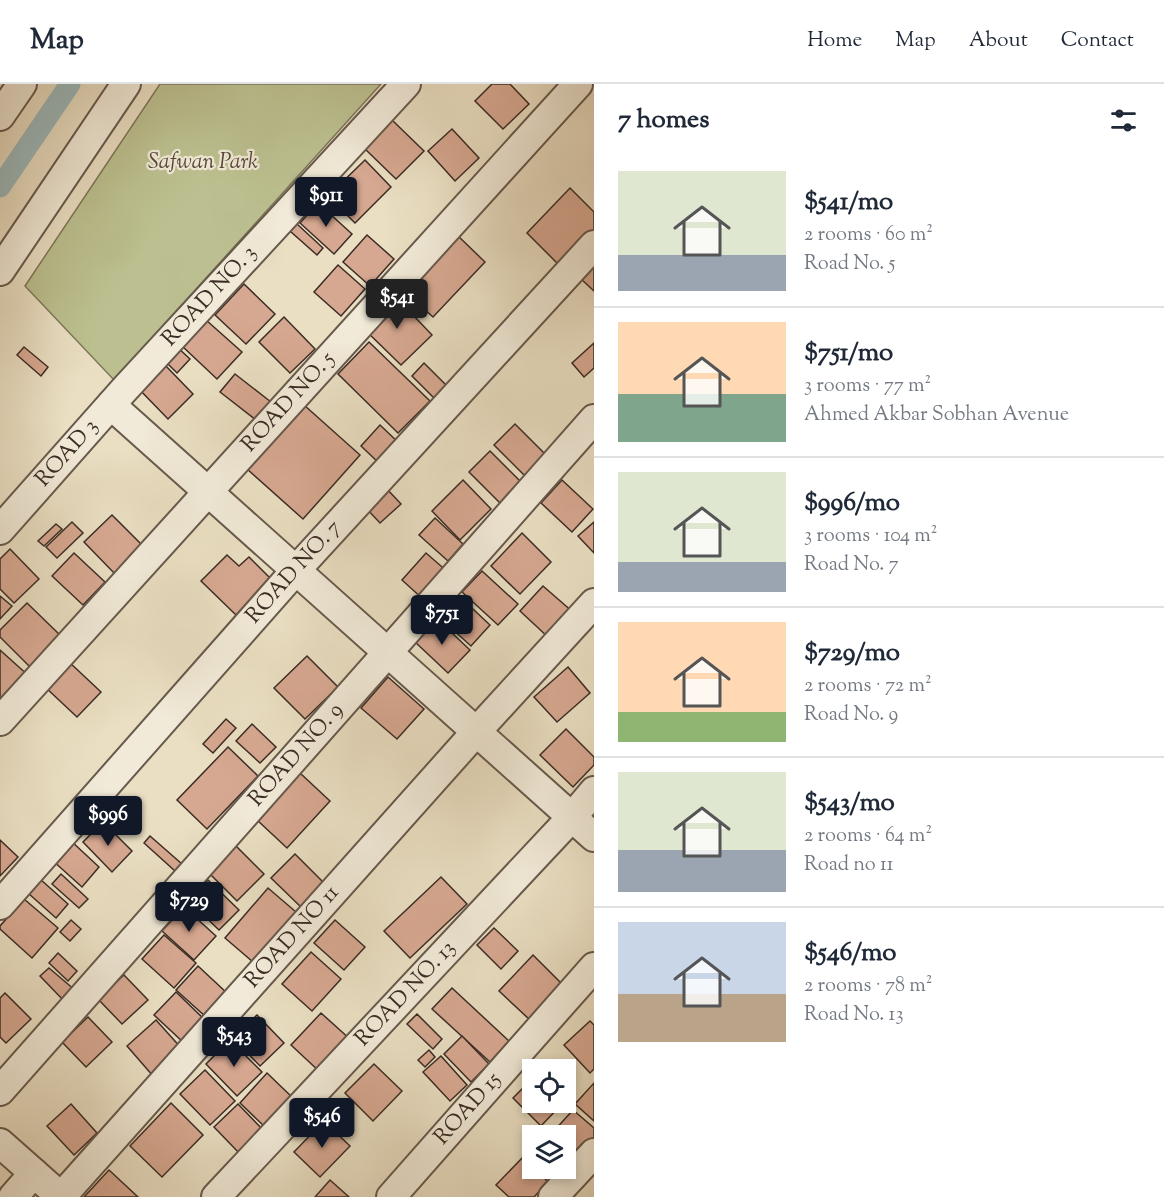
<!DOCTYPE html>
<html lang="en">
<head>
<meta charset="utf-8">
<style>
  body { margin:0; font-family:"Sorts Mill Goudy",serif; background:#f6f6f7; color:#1f2937; height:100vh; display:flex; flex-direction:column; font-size:22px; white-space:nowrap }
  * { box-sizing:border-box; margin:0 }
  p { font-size:20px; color:#747a83 }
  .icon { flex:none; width:33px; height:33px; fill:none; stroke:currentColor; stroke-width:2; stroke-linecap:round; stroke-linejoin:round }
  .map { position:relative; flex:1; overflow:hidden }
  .details { display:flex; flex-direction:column; background:#fff; width:570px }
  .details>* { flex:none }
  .fabs { position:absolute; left:522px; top:975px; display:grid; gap:12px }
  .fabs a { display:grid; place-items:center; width:54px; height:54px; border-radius:0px; background:#fff; box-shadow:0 3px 9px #0003; font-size:30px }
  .price { position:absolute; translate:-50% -51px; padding:0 14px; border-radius:6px; background:#111827; color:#fff; font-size:20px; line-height:39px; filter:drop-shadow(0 2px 3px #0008) }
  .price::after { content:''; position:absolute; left:50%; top:36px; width:18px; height:14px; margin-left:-9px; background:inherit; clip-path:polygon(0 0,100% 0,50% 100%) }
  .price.selected { background:#222; color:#fff }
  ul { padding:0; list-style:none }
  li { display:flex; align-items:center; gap:18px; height:150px; padding:0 24px }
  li+li { border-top:2px solid #e0e1e3 }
  li span { display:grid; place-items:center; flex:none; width:168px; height:120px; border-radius:0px; color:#555 }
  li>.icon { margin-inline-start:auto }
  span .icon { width:72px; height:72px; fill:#fffc; stroke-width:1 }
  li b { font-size:26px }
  h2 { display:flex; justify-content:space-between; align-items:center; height:72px; padding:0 24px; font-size:26px }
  header { display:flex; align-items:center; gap:36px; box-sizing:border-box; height:84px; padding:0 30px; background:#fff; border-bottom:2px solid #e0e1e3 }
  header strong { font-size:28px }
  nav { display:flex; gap:33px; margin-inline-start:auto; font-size:21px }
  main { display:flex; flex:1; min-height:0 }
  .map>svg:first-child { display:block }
  .green { fill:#bcc090; stroke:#7c765a; stroke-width:1.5 }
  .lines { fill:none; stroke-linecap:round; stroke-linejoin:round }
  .canal { stroke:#9cbabe; stroke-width:21 }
  .building { fill:#d7a891; stroke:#3b2c25; stroke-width:1.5 }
  .minor-casing { stroke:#67594c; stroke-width:32 }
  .minor { stroke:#f1ead8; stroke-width:28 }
  .labels { text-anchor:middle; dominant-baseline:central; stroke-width:4.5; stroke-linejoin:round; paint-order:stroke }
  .park-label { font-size:22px; font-style:italic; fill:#554a3a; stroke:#f1ead8 }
  .street-label { font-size:22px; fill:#3b2c25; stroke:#f1ead8 }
</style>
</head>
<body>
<header>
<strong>Map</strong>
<nav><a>Home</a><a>Map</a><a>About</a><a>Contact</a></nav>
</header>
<main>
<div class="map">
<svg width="594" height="1113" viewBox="0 0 594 1113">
  <rect width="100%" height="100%" fill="#eadfc3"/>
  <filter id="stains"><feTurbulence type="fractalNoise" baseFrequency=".00333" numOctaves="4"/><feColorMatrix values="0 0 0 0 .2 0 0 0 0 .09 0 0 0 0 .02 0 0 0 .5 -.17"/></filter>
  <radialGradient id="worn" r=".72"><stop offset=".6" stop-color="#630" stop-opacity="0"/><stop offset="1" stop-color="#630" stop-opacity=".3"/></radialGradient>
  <polygon class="green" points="160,0 381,0 114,296 25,202"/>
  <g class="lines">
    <polyline class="canal" points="0,103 70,0"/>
  </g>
  <g class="building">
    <polygon points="492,0 510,0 529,20 503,45 475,17"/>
    <polygon points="392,36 424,67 396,95 364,64"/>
    <polygon points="452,45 479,74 455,97 428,67"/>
    <polygon points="365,76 391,103 355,139 328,112"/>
    <polygon points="570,104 594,128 594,151 562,184 527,149"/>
    <polygon points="318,119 352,150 334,170 300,139"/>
    <polygon points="297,140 323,164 317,171 290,147"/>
    <polygon points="456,150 485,178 433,233 403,206"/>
    <polygon points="367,151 394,175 370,202 343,178"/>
    <polygon points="338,181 365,205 341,232 314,208"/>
    <polygon points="594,181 594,207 581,195"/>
    <polygon points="244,200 275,230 246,260 215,231"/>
    <polygon points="394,211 432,251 401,281 362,243"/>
    <polygon points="284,233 315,265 290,289 259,258"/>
    <polygon points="206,236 242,268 217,295 182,262"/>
    <polygon points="369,258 430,317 398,349 338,290"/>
    <polygon points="594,259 594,284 584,293 572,279"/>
    <polygon points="175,261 190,275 177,289 162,274"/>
    <polygon points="24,263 48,283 41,292 17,271"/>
    <polygon points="163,279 193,310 168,335 137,303"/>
    <polygon points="424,279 448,303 435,315 412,292"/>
    <polygon points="235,290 271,318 256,336 220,308"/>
    <polygon points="304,321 360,371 303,435 247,385"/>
    <polygon points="515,340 547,372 526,393 494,361"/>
    <polygon points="380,341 400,360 381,381 361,362"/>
    <polygon points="490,367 522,399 501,420 469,388"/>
    <polygon points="463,396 491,425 460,456 432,427"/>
    <polygon points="562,396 593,425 572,448 541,419"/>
    <polygon points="386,404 401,420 380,439 365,423"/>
    <polygon points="112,431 143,462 115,490 84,458"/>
    <polygon points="435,434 463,460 448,477 419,451"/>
    <polygon points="72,438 83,449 57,474 46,463"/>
    <polygon points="594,438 594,469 578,452"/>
    <polygon points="56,440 62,445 44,462 38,457"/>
    <polygon points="522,449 551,478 520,510 491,482"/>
    <polygon points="10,465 39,495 14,519 0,505 0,475"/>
    <polygon points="74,469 105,498 83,521 52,492"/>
    <polygon points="426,469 449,489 425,517 402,496"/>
    <polygon points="227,471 239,482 249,473 271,495 236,531 201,497"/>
    <polygon points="482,487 518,520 498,541 462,508"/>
    <polygon points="543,502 574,529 550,555 520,527"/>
    <polygon points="0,512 12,522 0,535"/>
    <polygon points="459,512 490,541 471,562 440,534"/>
    <polygon points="27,519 60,551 30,583 0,553 0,546"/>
    <polygon points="436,534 470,566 448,589 414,557"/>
    <polygon points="0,566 30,593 0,626"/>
    <polygon points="307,572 338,603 305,635 274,604"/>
    <polygon points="68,577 101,608 77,633 44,602"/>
    <polygon points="568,583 590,609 557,638 534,613"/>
    <polygon points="388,593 424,625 397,655 361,624"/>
    <polygon points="226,635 236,644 213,669 203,660"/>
    <polygon points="252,640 276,663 260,679 236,657"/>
    <polygon points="566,645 594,673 594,681 573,703 540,671"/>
    <polygon points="228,663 258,692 207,745 177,716"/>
    <polygon points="300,689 330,717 287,764 257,736"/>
    <polygon points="103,738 132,767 112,788 83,758"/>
    <polygon points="150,752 182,780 175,787 144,759"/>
    <polygon points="0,756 18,773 0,792"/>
    <polygon points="70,756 99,783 82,803 52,776"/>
    <polygon points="236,762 264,790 237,817 209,789"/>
    <polygon points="295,770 326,801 303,825 271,794"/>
    <polygon points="61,790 88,815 79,824 52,800"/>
    <polygon points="441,793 467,820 410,874 384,847"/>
    <polygon points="40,795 68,820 56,834 28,809"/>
    <polygon points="208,796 239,826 219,846 189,817"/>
    <polygon points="268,804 296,828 253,878 225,854"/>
    <polygon points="24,815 58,844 32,874 0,845 0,842"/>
    <polygon points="184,823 216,852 194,876 162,847"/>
    <polygon points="71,836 81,845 70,857 60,848"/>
    <polygon points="335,836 365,863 344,886 314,859"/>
    <polygon points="494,844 518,867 501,885 477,861"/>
    <polygon points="164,851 196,879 174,904 142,875"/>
    <polygon points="311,868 341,895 312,927 282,900"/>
    <polygon points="58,869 77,887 68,897 49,879"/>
    <polygon points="533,871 563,901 530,936 499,907"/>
    <polygon points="198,882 228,910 206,933 176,906"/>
    <polygon points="49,884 76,907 65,918 40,892"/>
    <polygon points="124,891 148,916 122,940 98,915"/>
    <polygon points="452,904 509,957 490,978 432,925"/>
    <polygon points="176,908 205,936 184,959 154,931"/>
    <polygon points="5,909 31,935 6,959 0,953 0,914"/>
    <polygon points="321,929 351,956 321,989 291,961"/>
    <polygon points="417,930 442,955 433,965 407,940"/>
    <polygon points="257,931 284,959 260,982 233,954"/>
    <polygon points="88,933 112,958 86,983 62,958"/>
    <polygon points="156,936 183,966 153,992 127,962"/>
    <polygon points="590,937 594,941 594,985 590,989 564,961"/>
    <polygon points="462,952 489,980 471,998 444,970"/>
    <polygon points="230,956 262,988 237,1012 206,980"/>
    <polygon points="429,966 435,973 425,983 418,976"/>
    <polygon points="441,972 467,1001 450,1017 423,988"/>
    <polygon points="374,980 402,1007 373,1037 345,1009"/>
    <polygon points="205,986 235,1017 210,1041 180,1010"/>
    <polygon points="267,989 294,1015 266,1044 240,1019"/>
    <polygon points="532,995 532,1018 564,1018 541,1042 513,1014"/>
    <polygon points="594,999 594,1037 575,1020"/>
    <polygon points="171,1019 203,1051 162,1093 130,1062"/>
    <polygon points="71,1020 97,1049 74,1071 47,1042"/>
    <polygon points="238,1020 265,1048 241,1071 214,1043"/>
    <polygon points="573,1026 594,1044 594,1057 579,1073 566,1061 566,1052 555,1052 552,1049"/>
    <polygon points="324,1037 350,1062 320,1093 294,1068"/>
    <polygon points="523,1073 532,1082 532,1084 535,1084 548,1098 534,1113 509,1113 496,1101"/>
    <polygon points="109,1086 138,1113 84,1113"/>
    <polygon points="330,1096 349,1113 315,1113"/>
  </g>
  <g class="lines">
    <g class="minor-casing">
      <g id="minor">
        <polyline points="0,32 22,0"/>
        <polyline points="0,187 126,0"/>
        <polyline points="111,321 594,753"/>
        <path id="s1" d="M0 446 123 307 406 0"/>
        <path id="s2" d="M0 637 578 0"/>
        <path id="s3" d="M0 821 296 486 594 161"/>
        <path id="s4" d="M0 1007 594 335"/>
        <polyline points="0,1059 61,1113"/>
        <polyline points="13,1113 34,1089"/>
        <path id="s5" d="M61 1113 476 648 594 519"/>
        <path id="s6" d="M216 1113 572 733 594 707"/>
        <path id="s7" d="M391 1113 594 883"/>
        <polyline points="553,1113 594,1069"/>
      </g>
    </g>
    <use href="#minor" class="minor"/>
  </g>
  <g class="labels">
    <g class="park-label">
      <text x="203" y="79">Safwan Park</text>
    </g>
    <g class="street-label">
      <text stroke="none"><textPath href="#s1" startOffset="314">ROAD NO. 3</textPath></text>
      <text stroke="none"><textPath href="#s2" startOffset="430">ROAD NO. 5</textPath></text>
      <text stroke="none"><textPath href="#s1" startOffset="102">ROAD 3</textPath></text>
      <text stroke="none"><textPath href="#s3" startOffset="444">ROAD NO. 7</textPath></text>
      <text stroke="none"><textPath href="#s4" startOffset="448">ROAD NO. 9</textPath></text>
      <text stroke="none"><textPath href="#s5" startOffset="348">ROAD NO 11</textPath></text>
      <text stroke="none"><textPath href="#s6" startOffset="278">ROAD NO. 13</textPath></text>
      <text stroke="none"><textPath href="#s7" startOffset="117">ROAD 15</textPath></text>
    </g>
  </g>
  <rect width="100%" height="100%" filter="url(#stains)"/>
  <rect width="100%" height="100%" fill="url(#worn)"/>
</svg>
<div class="fabs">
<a><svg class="icon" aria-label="locate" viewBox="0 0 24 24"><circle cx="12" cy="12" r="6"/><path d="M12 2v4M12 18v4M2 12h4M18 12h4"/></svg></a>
<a><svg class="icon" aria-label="layers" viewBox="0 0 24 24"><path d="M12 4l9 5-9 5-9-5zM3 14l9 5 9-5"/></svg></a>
</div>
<b class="price" style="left:326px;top:144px">$911</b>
<b class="price selected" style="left:397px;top:246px">$541</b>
<b class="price" style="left:442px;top:562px">$751</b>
<b class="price" style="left:108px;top:763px">$996</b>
<b class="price" style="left:189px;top:849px">$729</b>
<b class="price" style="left:234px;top:984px">$543</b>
<b class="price" style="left:322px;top:1065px">$546</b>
</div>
<section class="details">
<h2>7 homes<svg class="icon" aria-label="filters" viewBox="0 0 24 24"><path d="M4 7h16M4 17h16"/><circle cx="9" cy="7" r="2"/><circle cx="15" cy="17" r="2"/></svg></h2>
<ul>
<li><span style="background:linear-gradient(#dfe7d0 70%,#9aa5b1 0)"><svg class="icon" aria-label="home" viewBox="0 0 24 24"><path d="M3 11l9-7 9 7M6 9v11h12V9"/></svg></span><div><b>$541/mo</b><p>2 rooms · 60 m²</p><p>Road No. 5</p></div></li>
<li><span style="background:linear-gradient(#ffd9b3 60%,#7fa58c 0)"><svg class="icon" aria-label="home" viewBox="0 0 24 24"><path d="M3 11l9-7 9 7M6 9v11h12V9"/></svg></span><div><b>$751/mo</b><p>3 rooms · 77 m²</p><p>Ahmed Akbar Sobhan Avenue</p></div></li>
<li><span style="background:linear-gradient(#dfe7d0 75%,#9aa5b1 0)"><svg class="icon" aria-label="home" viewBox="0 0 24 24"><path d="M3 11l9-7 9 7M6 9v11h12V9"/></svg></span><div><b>$996/mo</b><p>3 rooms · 104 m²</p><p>Road No. 7</p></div></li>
<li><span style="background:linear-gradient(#ffd9b3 75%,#8fb573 0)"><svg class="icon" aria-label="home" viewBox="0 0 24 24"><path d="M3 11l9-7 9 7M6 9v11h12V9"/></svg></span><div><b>$729/mo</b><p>2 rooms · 72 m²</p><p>Road No. 9</p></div></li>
<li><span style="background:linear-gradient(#dfe7d0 65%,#9aa5b1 0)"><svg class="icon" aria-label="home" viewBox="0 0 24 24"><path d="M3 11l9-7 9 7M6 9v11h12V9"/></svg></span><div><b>$543/mo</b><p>2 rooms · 64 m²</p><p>Road no 11</p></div></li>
<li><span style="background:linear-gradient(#c9d6e8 60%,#b9a48a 0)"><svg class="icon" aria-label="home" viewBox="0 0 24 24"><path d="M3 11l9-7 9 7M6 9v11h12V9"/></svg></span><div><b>$546/mo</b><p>2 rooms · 78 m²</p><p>Road No. 13</p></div></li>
</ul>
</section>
</main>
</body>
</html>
